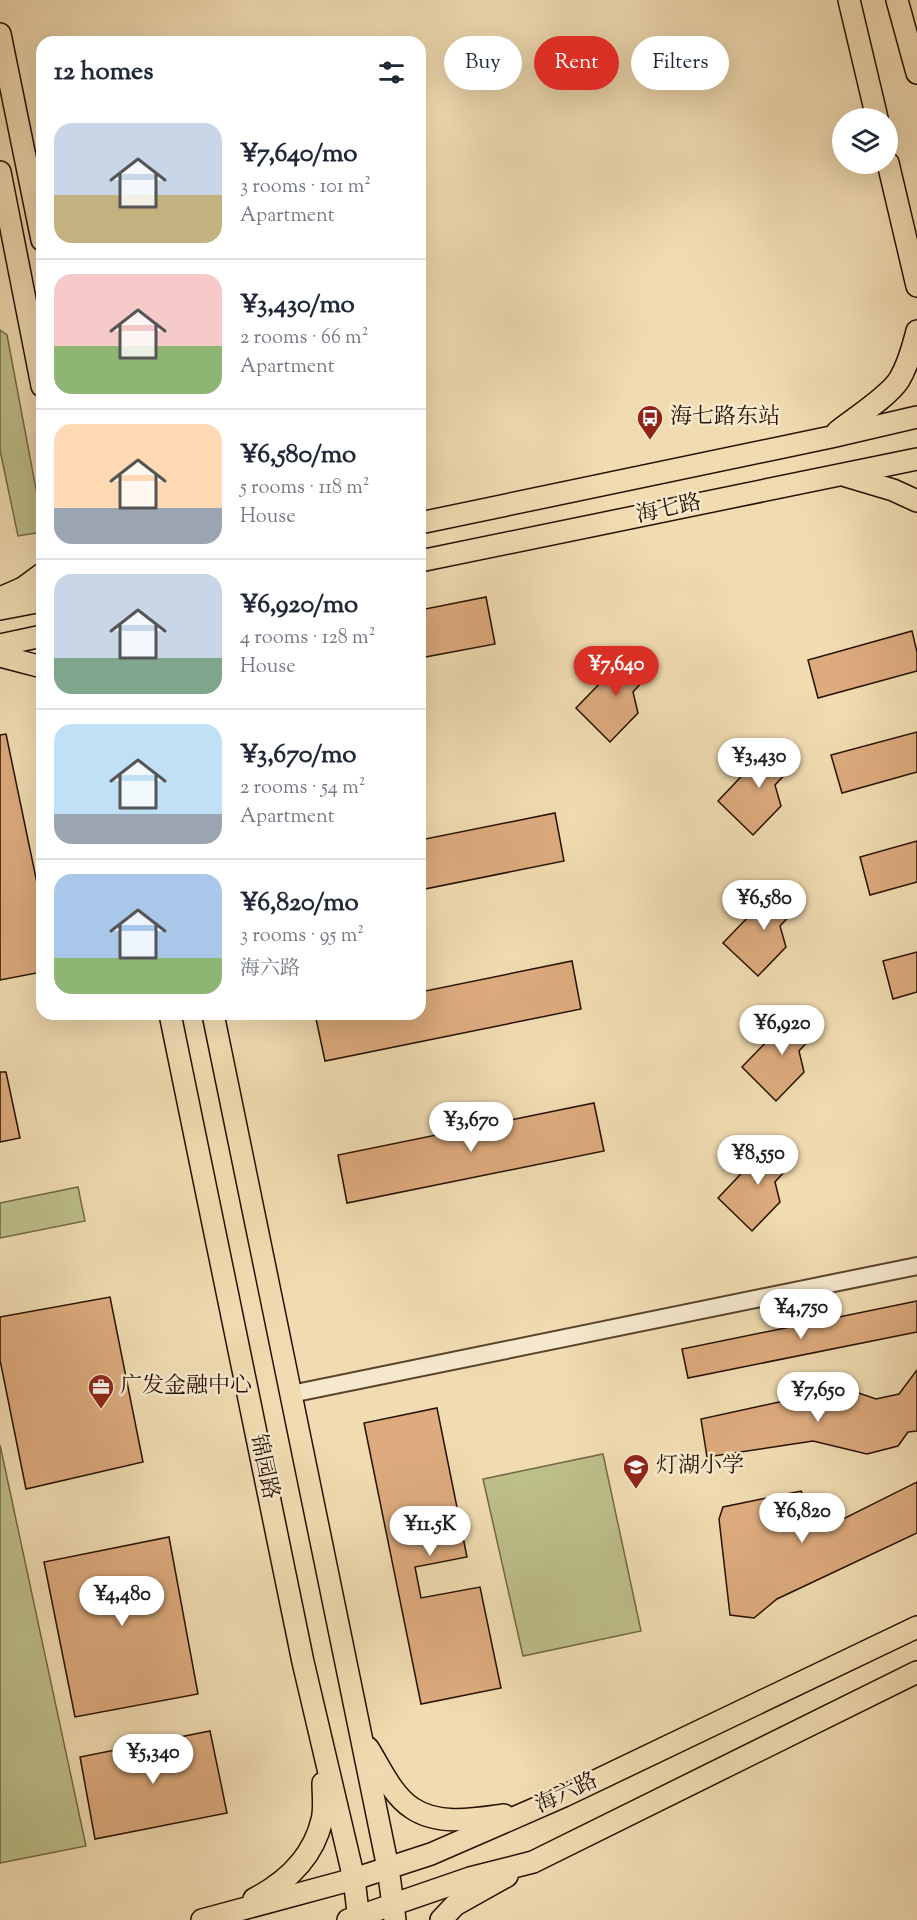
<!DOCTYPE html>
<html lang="en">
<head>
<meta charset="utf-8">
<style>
  body { margin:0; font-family:"Sorts Mill Goudy","Noto Serif SC",serif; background:#f2f2f3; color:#1f2937; height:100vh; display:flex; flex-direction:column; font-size:22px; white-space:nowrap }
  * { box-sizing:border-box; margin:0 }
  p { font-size:20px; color:#747a83 }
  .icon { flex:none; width:33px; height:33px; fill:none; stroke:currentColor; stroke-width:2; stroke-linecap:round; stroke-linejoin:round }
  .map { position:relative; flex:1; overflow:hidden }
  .details { position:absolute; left:36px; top:36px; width:390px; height:984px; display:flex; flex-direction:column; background:#fff; border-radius:18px; box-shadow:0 6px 24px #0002 }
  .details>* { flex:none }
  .banner { position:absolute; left:444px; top:36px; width:382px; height:54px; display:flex; gap:12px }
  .controls { position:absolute; left:832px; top:108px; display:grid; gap:12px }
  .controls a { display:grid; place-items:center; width:66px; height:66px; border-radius:50%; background:#fff; box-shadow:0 6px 24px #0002; font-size:30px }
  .price { position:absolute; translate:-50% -51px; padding:0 14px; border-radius:21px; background:#fff; color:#222; font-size:20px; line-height:39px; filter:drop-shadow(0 2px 3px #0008) }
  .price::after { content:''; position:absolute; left:50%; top:36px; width:18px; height:14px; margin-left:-9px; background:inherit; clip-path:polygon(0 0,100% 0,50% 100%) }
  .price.current { background:#d93025; color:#fff }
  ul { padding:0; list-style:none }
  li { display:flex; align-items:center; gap:18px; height:150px; padding:0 18px }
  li+li { border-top:2px solid #e0e1e3 }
  li span { display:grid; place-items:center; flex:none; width:168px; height:120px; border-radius:18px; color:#555 }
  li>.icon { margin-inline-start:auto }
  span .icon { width:72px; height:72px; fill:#fffc; stroke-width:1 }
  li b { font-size:26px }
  h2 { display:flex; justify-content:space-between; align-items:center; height:72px; padding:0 18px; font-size:26px }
  .pill { padding:0 21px; border-radius:27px; background:#fff; box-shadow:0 6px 24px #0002; font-size:21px; line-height:54px }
  .pill.current { background:#d93025; color:#fff }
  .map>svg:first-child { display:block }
  .green { fill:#bdbf89; stroke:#726845; stroke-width:1.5 }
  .building { fill:#ddab7e; stroke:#261001; stroke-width:1.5 }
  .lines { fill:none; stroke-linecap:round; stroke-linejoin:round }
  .minor-casing { stroke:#59432d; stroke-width:20 }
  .major-casing { stroke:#261001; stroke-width:24 }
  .minor { stroke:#f6e8cd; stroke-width:16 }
  .major { stroke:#f1dcb2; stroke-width:21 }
  .labels { text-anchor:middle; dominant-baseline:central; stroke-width:5; stroke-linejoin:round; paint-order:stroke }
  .poi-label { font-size:22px; fill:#261001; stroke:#f6e8cd; text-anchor:start }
  .street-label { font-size:22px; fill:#261001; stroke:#f6e8cd }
</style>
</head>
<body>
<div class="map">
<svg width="917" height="1920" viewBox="0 0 917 1920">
  <rect width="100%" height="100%" fill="#f1dcb2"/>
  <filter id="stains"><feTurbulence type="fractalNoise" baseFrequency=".00333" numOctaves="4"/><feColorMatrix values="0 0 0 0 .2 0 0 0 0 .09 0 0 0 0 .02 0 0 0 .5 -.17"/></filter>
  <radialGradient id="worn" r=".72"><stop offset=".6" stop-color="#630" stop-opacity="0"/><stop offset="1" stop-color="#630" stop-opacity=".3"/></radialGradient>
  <g class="green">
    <polygon points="0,330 7,335 42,521 42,532 18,536 0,450"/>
    <polygon points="78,1187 85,1221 0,1238 0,1203"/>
    <polygon points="0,1445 86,1846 0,1863"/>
    <polygon points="603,1454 641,1631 523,1656 483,1479"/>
  </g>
  <g class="building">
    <polygon points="486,597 495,644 420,658 420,610"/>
    <polygon points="912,631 917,652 917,671 818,698 808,660"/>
    <polygon points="633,649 654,669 633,692 638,713 610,742 576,708"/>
    <polygon points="917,732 917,772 842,793 831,755"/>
    <polygon points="6,734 42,907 42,972 0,980 0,735"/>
    <polygon points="775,741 797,762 775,785 781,806 753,835 718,801"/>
    <polygon points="555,813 564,861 420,890 420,840"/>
    <polygon points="917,841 917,882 870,895 860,857"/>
    <polygon points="781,883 802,903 780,926 786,947 758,976 723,943"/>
    <polygon points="917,952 917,992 893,999 883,961"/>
    <polygon points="572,961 581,1009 325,1061 315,1014 420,1014 420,992"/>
    <polygon points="799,1008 820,1028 799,1051 804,1072 776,1101 742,1067"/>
    <polygon points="0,1072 6,1072 20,1138 0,1142"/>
    <polygon points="594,1103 604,1151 347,1203 338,1155"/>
    <polygon points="775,1138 796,1159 775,1182 780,1202 752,1231 718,1198"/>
    <polygon points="110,1297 143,1462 26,1489 0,1360 0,1317"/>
    <polygon points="917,1301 917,1332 688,1378 682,1349"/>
    <polygon points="917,1370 917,1431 908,1432 898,1446 867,1454 813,1441 707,1457 701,1419 844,1388 876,1399 899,1394"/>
    <polygon points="437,1408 467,1557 415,1567 421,1598 480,1587 501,1688 421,1704 364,1423"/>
    <polygon points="917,1482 917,1533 777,1599 754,1618 730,1615 719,1519 723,1507 801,1491 823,1529"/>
    <polygon points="169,1537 198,1694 75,1717 44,1562"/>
    <polygon points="210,1731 227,1813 95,1839 80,1757"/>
  </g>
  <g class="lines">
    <g class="minor-casing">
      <polyline id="minor" points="291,1394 917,1266"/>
    </g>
    <g class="major-casing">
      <g id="major">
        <polyline points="849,0 877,118"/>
        <polyline points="897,0 917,73"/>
        <polyline points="0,34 42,240"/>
        <polyline points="888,163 917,286"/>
        <polyline points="0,172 42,386"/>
        <path d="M837 432C853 419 888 397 899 380 908 365 913 347 917 331"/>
        <polyline points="846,476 893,490 917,501"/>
        <polyline points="420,523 831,437 917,417"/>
        <polyline points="420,561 917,459"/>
        <polyline points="0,598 23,588 42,574"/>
        <polyline points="0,609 42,601"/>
        <polyline points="0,645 42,636"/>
        <polyline points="0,656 42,667"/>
        <polyline points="170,1014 303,1662 354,1879 359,1920"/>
        <polyline points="213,1014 388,1868 395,1920"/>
        <path d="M368 1748C380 1767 392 1795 412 1808 438 1826 475 1819 504 1815"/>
        <path d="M254 1899C287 1882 313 1858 322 1820 325 1809 323 1795 323 1783"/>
        <polyline points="202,1920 354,1879 431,1854 564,1796 917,1627"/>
        <polyline points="348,1920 470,1878 533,1862 917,1672"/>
        <polyline points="441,1920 455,1905 507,1876"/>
      </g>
    </g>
    <use href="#minor" class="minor"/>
    <use href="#major" class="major"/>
  </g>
  <defs>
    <g id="bus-pin" transform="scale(1.35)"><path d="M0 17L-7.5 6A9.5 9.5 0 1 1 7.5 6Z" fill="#8f2418" stroke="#f6e8cd"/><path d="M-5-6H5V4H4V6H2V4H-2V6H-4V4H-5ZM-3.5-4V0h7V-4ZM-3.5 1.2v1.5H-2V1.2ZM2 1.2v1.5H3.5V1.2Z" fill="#fff"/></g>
    <g id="office-pin" transform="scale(1.35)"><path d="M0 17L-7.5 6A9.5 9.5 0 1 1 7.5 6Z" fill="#8f2418" stroke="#f6e8cd"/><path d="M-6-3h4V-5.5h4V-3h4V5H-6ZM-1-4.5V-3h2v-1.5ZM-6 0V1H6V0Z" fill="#fff"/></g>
    <g id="school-pin" transform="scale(1.35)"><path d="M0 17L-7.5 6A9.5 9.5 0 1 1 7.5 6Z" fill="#8f2418" stroke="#f6e8cd"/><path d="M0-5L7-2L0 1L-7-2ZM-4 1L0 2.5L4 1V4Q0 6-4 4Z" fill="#fff"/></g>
  </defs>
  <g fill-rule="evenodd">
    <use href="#bus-pin" x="650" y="418"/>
    <use href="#office-pin" x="101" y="1387"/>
    <use href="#school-pin" x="636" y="1467"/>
  </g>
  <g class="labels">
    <g class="poi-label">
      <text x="670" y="418">海七路东站</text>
      <text x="120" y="1387">广发金融中心</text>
      <text x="656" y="1467">灯湖小学</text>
    </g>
    <g class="street-label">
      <text transform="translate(669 510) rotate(-12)">海七路</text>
      <text transform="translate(263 1467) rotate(78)">锦园路</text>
      <text transform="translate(567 1794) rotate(-25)">海六路</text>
    </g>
  </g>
  <rect width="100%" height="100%" filter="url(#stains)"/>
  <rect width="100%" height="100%" fill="url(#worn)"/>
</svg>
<div class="controls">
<a><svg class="icon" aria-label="layers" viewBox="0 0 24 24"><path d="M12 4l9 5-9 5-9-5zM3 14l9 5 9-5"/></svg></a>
</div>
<b class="price current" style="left:616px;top:697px">¥7,640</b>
<b class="price" style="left:759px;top:789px">¥3,430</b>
<b class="price" style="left:764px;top:931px">¥6,580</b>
<b class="price" style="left:782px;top:1056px">¥6,920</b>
<b class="price" style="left:471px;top:1153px">¥3,670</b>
<b class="price" style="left:758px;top:1186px">¥8,550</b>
<b class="price" style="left:801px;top:1340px">¥4,750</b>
<b class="price" style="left:818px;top:1423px">¥7,650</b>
<b class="price" style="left:802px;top:1544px">¥6,820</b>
<b class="price" style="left:430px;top:1557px">¥11.5K</b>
<b class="price" style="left:122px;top:1627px">¥4,480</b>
<b class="price" style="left:153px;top:1785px">¥5,340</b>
<div class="banner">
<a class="pill">Buy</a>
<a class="pill current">Rent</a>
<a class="pill">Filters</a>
</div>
<section class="details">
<h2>12 homes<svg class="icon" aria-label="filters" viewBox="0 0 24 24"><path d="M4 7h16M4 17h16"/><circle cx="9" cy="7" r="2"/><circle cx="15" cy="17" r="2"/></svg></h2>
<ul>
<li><span style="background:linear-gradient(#c9d6e8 60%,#c2b280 0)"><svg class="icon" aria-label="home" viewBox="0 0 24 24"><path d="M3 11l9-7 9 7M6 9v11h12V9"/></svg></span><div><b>¥7,640/mo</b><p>3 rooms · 101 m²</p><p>Apartment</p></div></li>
<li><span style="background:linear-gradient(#f6c9c9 60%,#8fb573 0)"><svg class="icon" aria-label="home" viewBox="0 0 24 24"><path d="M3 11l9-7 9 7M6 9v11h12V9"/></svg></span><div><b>¥3,430/mo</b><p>2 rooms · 66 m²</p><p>Apartment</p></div></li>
<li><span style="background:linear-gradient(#ffd9b3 70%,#9aa5b1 0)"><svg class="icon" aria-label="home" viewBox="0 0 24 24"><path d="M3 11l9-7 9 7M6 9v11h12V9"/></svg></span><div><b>¥6,580/mo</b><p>5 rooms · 118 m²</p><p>House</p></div></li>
<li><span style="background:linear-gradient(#c9d6e8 70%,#7fa58c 0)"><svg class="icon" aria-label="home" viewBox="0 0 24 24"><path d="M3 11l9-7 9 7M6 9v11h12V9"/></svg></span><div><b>¥6,920/mo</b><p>4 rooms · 128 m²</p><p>House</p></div></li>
<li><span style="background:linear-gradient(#bfe0f5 75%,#9aa5b1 0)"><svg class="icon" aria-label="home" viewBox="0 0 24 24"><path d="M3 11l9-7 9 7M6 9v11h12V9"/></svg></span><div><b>¥3,670/mo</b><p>2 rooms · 54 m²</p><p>Apartment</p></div></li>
<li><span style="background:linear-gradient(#a9c7e8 70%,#8fb573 0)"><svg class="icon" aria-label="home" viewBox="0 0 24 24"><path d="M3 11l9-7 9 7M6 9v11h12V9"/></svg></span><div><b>¥6,820/mo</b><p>3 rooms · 95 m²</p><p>海六路</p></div></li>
</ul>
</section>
</div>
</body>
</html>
